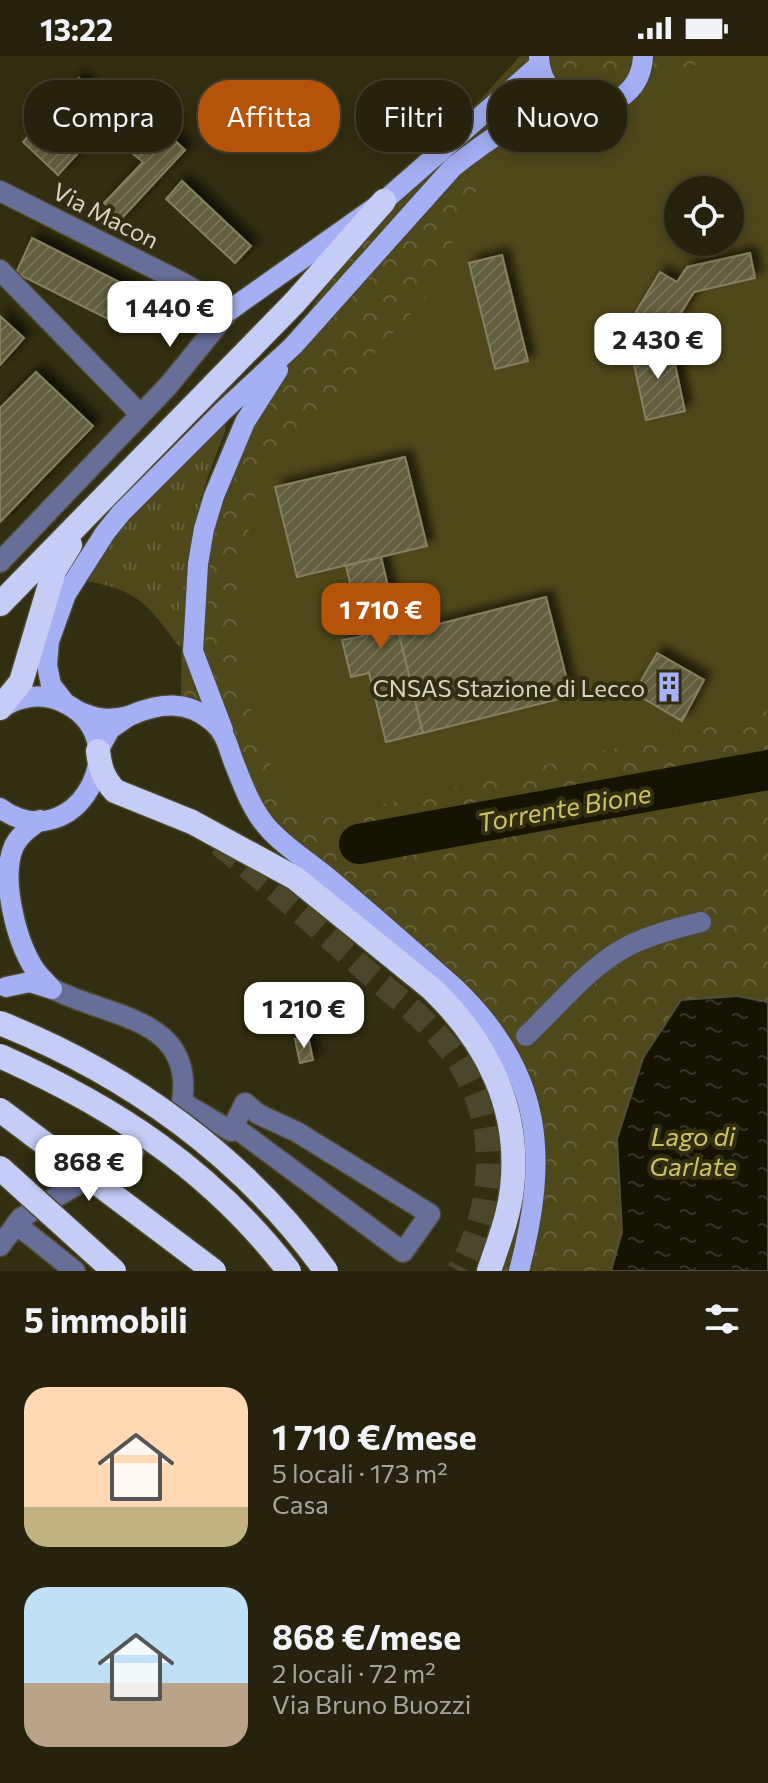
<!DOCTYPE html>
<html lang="it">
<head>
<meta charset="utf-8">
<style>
  body { margin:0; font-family:Commissioner,sans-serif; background:#2e2a16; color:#f1f3f6; height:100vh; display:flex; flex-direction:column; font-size:30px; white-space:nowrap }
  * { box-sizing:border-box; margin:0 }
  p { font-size:26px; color:#a4a49d }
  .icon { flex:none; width:44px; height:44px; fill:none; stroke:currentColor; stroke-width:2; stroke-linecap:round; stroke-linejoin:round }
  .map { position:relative; height:1215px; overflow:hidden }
  .sheet { display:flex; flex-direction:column; background:#26220d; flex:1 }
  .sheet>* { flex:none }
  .top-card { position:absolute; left:24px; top:24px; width:720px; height:72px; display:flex; gap:16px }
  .fabs { position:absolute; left:664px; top:120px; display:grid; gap:16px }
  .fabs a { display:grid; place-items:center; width:80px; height:80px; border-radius:50%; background:#26220d; box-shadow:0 4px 20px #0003,0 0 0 2px #423f2e; font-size:40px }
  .price { position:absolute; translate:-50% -68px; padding:0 18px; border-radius:16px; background:#fff; color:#222; font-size:26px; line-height:52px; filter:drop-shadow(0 2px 4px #0008) }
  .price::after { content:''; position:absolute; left:50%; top:48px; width:24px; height:18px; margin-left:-12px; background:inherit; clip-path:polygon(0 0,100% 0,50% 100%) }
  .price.current { background:#b45309; color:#fff }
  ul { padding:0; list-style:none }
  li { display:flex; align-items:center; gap:24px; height:200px; padding:0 24px }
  li span { display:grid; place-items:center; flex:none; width:224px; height:160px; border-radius:24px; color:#555 }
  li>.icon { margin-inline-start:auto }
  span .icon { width:96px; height:96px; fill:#fffc; stroke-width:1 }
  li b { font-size:34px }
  h2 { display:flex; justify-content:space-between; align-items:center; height:96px; padding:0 24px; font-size:34px }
  .chip { padding:0 28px; border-radius:32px; background:#26220d; box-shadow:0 4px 20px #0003,0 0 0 2px #423f2e; font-size:28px; line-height:72px }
  .chip.current { background:#b45309; color:#fff }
  .status { display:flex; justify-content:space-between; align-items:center; height:56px; padding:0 40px; background:#26220d; direction:ltr }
  .status svg { height:22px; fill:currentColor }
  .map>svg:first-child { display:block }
  .grass { fill:url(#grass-tufts) }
  .park { fill:url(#park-crowns); fill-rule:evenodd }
  .pitch { fill:#4f481a; fill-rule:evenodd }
  .water { fill:url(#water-ripples); stroke:#504d3c; stroke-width:2 }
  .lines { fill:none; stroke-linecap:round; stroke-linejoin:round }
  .river { stroke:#161302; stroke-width:40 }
  .building { fill:url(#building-hatch); stroke:#858161; stroke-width:2; filter:url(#shadow) }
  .highway-tunnel { stroke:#4b472c; stroke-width:24; stroke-dasharray:24 12; stroke-linecap:butt }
  .minor-casing { stroke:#4c492d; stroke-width:23 }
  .major-casing { stroke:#4c492d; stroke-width:23 }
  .highway-casing { stroke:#4c492d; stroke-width:27 }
  .minor { stroke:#676e98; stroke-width:20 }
  .major { stroke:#a4aff4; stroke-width:20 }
  .highway { stroke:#c5ccf6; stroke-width:24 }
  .highway-bridge-casing { stroke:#4c492d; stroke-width:27; stroke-linecap:butt }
  .highway-bridge { stroke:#c5ccf6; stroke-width:24 }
  .labels { text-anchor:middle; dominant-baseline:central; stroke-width:8; stroke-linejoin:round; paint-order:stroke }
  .street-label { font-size:24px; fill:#d6d4c3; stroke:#322e11 }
  .poi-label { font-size:24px; fill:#d6d4c3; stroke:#322e11; text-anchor:end }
  .water-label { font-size:26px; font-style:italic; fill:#cfc264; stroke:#322e11 }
</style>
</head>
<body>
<div class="status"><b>13:22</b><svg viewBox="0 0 49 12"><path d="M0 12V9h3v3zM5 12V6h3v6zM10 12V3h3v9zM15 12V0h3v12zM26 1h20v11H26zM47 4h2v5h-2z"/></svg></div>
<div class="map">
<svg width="768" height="1215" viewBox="0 0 768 1215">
  <defs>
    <pattern id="grass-tufts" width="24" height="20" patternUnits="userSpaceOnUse" patternTransform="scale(2)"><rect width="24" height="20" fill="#4f481a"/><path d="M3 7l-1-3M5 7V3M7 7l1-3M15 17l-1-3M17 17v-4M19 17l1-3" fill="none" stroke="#68623a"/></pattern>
    <pattern id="park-crowns" width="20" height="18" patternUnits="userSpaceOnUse" patternTransform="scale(2)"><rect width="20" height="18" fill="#4f481a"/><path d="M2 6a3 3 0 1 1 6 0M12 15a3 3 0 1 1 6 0" fill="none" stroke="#68623a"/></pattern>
    <pattern id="water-ripples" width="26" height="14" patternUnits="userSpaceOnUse" patternTransform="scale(2)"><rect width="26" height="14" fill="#161302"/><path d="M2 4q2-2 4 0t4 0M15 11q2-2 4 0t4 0" fill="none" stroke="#373425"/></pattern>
    <pattern id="building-hatch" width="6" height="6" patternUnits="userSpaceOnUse" patternTransform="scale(2)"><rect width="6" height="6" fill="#625e3f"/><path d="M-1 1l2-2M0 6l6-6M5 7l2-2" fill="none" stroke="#787459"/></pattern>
    <filter id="shadow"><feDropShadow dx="7" dy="-7" stdDeviation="4" flood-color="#0009"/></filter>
  </defs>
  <rect width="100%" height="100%" fill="#322e11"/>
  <path class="grass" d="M222 367 226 368 225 376C207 420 191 465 187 513 185 536 186 559 186 581L184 589 179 590C144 544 138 534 80 524L78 519Z"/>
  <path class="park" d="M520 0H768V1215H479L505 1121 492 1019 434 917 297 800 181 641 182 533 223 388 292 278 389 144ZM678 134H730V186H678Z"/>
  <path class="pitch" d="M738 0H768V655L314 765 283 735 262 691 239 611 237 534 259 423 428 239 485 115 583 33ZM678 134H730V186H678Z"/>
  <polygon class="water" points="737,940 768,946 768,1215 611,1215 622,1176 617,1083 643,1002 681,944"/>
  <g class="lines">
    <polyline class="river" points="359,788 768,714"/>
  </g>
  <g class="building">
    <polygon points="79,22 113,59 58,119 23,86"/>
    <polygon points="167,60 176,70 168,78 185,94 121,163 104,147 143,106 133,98"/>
    <polygon points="182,125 251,190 235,207 166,143"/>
    <polygon points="32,182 137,235 120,269 16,217"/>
    <polygon points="750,197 755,222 694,236 669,276 636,256 660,216 677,226 687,211"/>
    <polygon points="502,199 528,305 495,313 469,207"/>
    <polygon points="0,260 24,282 0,309"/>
    <polygon points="670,286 685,355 646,364 631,295"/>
    <polygon points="36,316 93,370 0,466 0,352"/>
    <polygon points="405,401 427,490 297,521 275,431"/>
    <polygon points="381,501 423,677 386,686 369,617 351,621 342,584 363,580 346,510"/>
    <polygon points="546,541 571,640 423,677 399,578"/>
    <polygon points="657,597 704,624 682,665 634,637"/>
    <polygon points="308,980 313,1004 300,1007 295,983"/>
  </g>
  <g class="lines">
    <path class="highway-tunnel" d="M219 788C269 828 316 869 363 912 391 937 424 961 448 991 501 1057 498 1143 459 1215"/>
    <g class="minor-casing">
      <g id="minor">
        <polyline points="0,135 181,226 230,254 168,330 0,506"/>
        <polyline points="0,214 140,358"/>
        <path d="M51 932C107 962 195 960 182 1046L231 1075 245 1047 258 1058 297 1076 430 1158 403 1196 233 1070"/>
        <path d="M526 980C559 949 590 909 630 889 653 878 677 872 701 866"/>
        <polyline points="16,1168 75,1215"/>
        <polyline points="0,1190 21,1162 134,1095"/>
      </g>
    </g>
    <g class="major-casing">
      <g id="major">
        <path d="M539 0C541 67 640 67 643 0"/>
        <polyline points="230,254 384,145 539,9"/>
        <path d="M65 647 51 629 47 609 49 585 66 538 105 477 121 457 223 355 293 290 453 111C493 80 523 58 573 48"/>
        <path d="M78 655C95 663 110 665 129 660L110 673 98 695"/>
        <path d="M129 660C158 647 187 643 213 666 225 676 228 690 233 704 242 727 252 755 269 773 286 792 307 804 326 820 369 856 412 894 455 932 544 1017 549 1101 519 1215"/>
        <polyline points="223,674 193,595 198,508 204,473 214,440 245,366 278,314"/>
        <path d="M0 752C75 806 144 680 60 645 41 637 19 640 2 652"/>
        <path d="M40 764C30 772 20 778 14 790 0 822 16 885 35 914 39 920 46 926 51 932"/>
        <polyline points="6,931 30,926 52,933"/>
      </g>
    </g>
    <g class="highway-casing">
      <g id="highway">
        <polyline points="0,548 295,246 384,145"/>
        <polyline points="0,652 21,626 54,515 70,489"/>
        <path d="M98 695C100 712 103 722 115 735L192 766 295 822 432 933C487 986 521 1053 512 1132 509 1160 498 1188 489 1215"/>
      </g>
    </g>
    <use href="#minor" class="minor"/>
    <use href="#major" class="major"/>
    <use href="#highway" class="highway"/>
    <g class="highway-bridge-casing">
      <g id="highway-bridge">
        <path d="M0 967C130 1019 244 1101 326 1215"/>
        <path d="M0 1000C116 1052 210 1113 289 1215"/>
        <polyline points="0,1054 214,1215"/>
        <polyline points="0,1112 114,1215"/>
      </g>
    </g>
    <use href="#highway-bridge" class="highway-bridge"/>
  </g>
  <defs>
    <g id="building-bare" transform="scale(2.4)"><path d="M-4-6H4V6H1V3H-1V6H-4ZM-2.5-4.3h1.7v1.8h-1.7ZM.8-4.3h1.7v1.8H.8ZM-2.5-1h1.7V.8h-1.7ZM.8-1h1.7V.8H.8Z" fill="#a6b1fc" stroke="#322e11" stroke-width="2.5" paint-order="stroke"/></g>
  </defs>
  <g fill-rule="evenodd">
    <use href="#building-bare" x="669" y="631"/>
  </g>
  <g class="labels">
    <g class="street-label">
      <text transform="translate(106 159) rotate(27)">Via Macon</text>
    </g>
    <g class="poi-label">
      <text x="645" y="631">CNSAS Stazione di Lecco</text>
    </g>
    <g class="water-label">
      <text transform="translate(564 751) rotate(-10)">Torrente Bione</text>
      <text x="693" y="1079">Lago di<tspan x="693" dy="30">Garlate</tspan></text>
    </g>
  </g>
</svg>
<div class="fabs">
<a><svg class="icon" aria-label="locate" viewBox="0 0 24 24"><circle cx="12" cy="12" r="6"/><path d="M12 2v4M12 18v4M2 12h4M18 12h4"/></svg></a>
</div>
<b class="price" style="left:170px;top:293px">1 440 €</b>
<b class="price" style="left:658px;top:325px">2 430 €</b>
<b class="price current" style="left:381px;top:595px">1 710 €</b>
<b class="price" style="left:304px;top:994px">1 210 €</b>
<b class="price" style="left:89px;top:1147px">868 €</b>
<div class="top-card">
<a class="chip">Compra</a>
<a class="chip current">Affitta</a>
<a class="chip">Filtri</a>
<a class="chip">Nuovo</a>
</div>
</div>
<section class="sheet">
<h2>5 immobili<svg class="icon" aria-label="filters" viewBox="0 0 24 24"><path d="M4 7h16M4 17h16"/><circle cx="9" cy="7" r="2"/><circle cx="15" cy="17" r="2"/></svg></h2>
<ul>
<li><span style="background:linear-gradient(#ffd9b3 75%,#c2b280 0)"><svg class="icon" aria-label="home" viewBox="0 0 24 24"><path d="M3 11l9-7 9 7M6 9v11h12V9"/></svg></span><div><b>1 710 €/mese</b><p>5 locali · 173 m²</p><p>Casa</p></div></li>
<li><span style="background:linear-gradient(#bfe0f5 60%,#b9a48a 0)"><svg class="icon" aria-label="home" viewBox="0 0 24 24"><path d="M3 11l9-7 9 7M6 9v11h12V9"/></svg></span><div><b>868 €/mese</b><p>2 locali · 72 m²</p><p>Via Bruno Buozzi</p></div></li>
</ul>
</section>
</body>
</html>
